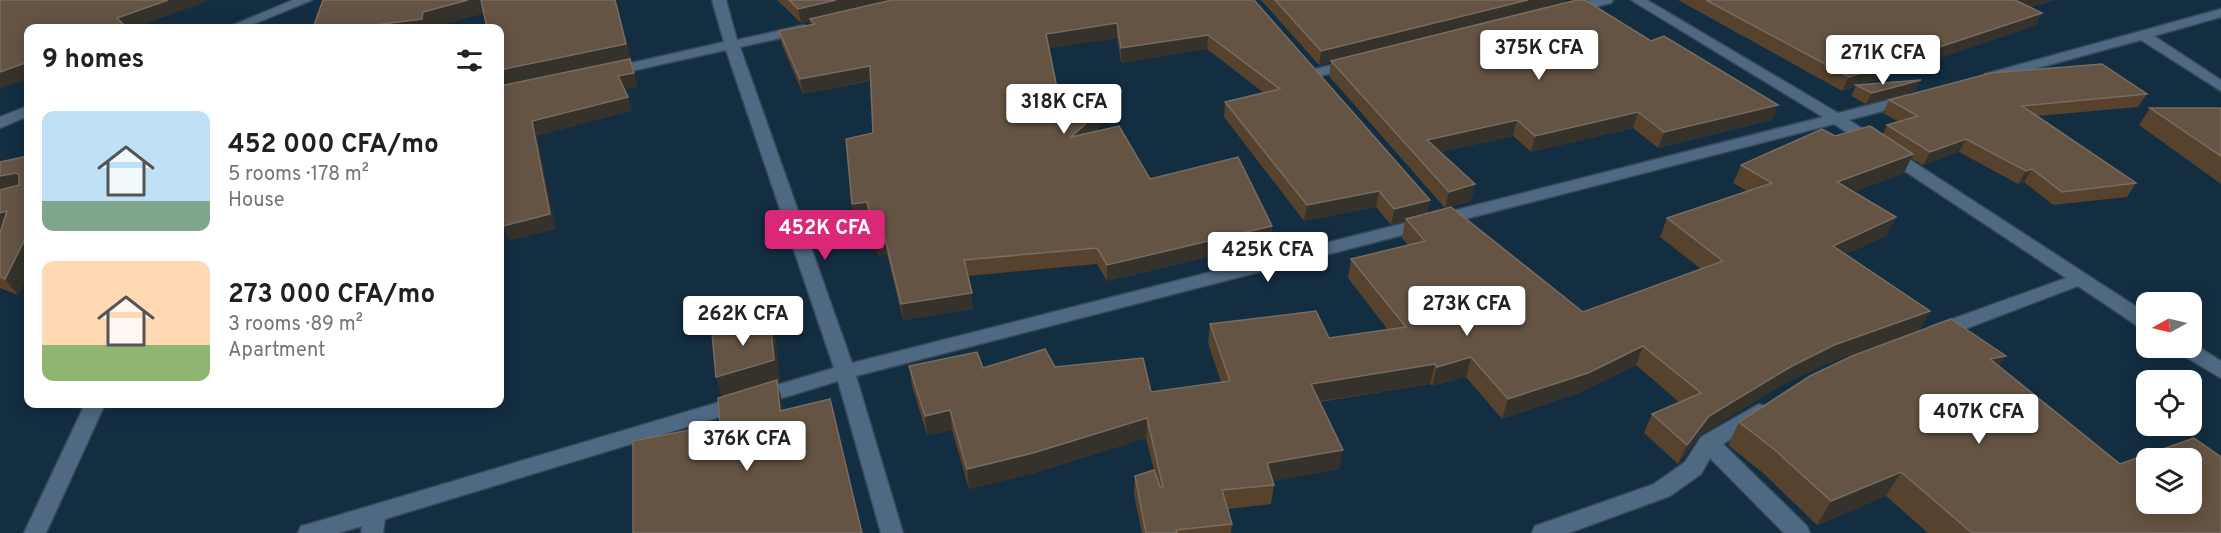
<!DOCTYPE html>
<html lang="en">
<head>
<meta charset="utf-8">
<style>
  body { margin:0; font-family:Overpass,sans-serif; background:#f2f2f2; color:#202124; height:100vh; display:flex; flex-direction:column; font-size:22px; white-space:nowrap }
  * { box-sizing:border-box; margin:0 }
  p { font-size:20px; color:#757577 }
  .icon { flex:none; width:33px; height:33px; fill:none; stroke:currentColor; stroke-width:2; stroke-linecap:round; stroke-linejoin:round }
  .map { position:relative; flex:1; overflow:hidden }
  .side { position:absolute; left:24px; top:24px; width:480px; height:384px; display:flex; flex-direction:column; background:#fff; border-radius:12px; box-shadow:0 3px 15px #0003 }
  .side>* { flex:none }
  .needle { width:39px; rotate:262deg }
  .tools { position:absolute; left:2136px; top:292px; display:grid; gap:12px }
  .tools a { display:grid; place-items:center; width:66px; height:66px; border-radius:12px; background:#fff; box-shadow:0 3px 15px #0003; font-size:30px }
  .price { position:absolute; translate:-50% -51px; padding:0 14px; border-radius:6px; background:#fff; color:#222; font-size:20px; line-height:39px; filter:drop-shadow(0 2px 3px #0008) }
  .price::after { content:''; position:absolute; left:50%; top:36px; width:18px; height:14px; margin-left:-9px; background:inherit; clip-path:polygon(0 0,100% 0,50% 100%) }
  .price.on { background:#db2777; color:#fff }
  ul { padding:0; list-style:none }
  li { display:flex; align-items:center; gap:18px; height:150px; padding:0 18px }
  li span { display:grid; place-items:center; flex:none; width:168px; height:120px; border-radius:12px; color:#555 }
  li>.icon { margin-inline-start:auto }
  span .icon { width:72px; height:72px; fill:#fffc; stroke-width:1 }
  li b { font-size:26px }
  h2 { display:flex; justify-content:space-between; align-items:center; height:72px; padding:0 18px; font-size:26px }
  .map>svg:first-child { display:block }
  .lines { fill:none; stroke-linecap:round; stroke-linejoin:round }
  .minor-casing { stroke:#35485a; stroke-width:3 }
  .minor { fill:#4e6981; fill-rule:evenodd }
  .wall { fill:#56422d }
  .shaded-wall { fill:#35322c }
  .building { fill:#655443; stroke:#786c60; stroke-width:1.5; fill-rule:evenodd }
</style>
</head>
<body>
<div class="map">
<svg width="2221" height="533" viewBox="0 0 2221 533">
  <rect width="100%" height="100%" fill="#132d41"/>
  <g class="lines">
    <g class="minor-casing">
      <g id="minor">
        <polygon points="293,0 312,0 244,28 226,28"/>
        <polygon points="712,0 726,0 737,40 804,25 811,29 809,32 740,47 852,363 1823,117 1631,0 1647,0 1838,113 1908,95 1913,97 1916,100 1913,103 1849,120 2146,313 2146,328 2139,327 2078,286 1944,337 1930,337 1927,332 1930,327 2066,278 1834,124 856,376 903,533 881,533 838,381 385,519 383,533 361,533 362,526 339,533 298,533 301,526 309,524 834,368 726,50 609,76 602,72 609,68 724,42"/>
        <polygon points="1591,0 1613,0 1611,3 1568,14 1561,10"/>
        <polygon points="2221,9 2221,17 2154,36 2221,80 2221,91 2141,40 1990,81 1983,77 1985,74"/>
        <polygon points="1352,60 1357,61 1359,64 1357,67 1316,77 1309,73 1311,70"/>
        <polygon points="28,106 28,116 0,128 0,117"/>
        <polygon points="2192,343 2221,361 2221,378 2179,353 2176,348 2192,348"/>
        <polygon points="85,404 105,404 46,533 24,533"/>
        <polygon points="1759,404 1766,407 1769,412 1766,417 1723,444 1807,526 1810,533 1784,533 1710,458 1701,474 1670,496 1569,533 1532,533 1535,526 1654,484 1685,462 1701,437"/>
      </g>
    </g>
    <use href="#minor" class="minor"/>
  </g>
  <g class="wall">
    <polygon points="777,0 1254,0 1430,200 1427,214 1583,312 1701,269 1660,237 1667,218 1747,191 1733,183 1741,165 1835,136 1883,134 1887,125 1899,122 1883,113 1889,100 2147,94 2138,107 2038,116 2136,183 2127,197 2053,205 2024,182 2018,184 1959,152 1923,165 1911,158 1904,173 1853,192 1896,217 1886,236 1846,254 1930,311 1919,330 1823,365 1782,385 1700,435 1678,464 1644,433 1652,414 1679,402 1636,365 1581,392 1502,419 1466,377 1432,386 1430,384 1320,402 1340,469 1272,481 1274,485 1271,504 1228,509 1232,524 1231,533 1142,533 1134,495 1135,476 1154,470 1146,438 1034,473 969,489 952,430 927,435 912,386 909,366 983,368 1055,367 1151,392 1221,382 1208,343 1210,324 1329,338 1388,330 1348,278 1351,259 1408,245 1402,238 1405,221 1391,225 1376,207 1304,221 1224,117 1225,102 1264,93 1207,49 1121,63 1117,38 1049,48 1060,103 1121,92 1121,107 1094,132 1150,179 1272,226 1270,242 1107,281 1097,264 968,276 973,309 903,320 887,254 878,256 870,218 855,220 852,204 873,133 870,81 803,94 782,45 779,31 811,25 810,21 801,23"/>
    <polygon points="1261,0 1565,0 1565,3 1772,120 1658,148 1633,128 1531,152 1513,136 1441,152 1475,184 1471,201 1445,208 1329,76 1331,62 1319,65"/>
    <polygon points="1678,0 2055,0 2029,7 2042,13 2035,26 1862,84 1915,91 1866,104 1851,96 1856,86 1842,91"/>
    <polygon points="2150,108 2221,108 2221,184 2139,125"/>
    <polygon points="28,156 28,275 18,295 0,288 0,162"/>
    <polygon points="1999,366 2120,464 2221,533 1928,533 1886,496 1817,525 1763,473 1728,445 1739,422"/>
  </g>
  <g class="shaded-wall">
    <polygon points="168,0 210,0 134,28 110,28 117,18"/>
    <polygon points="468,0 481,0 486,13 431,28 351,28 423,12"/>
    <polygon points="616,0 638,87 623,90 503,88 500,79 500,70"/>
    <polygon points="836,0 899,0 810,19 810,21 801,23 798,9"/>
    <polygon points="1528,0 1565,0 1564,4 1331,61 1331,62 1319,65 1321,51"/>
    <polygon points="2013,0 2055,0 2006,12"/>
    <polygon points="2042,13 2035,26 1858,86 1856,85 1856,86 1842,91 1849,77"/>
    <polygon points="1117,23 1117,38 1047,49 1046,34"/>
    <polygon points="1208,35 1207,49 1121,63 1121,48"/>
    <polygon points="28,62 28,79 0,89 0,72"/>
    <polygon points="870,66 872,80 803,94 800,79"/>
    <polygon points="1921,80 1915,91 1866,104 1872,93"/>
    <polygon points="1121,92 1121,107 1071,152 1071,137"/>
    <polygon points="628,97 632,111 537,136 556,229 509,241 504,229 500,230 500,214 532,121"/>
    <polygon points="1778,105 1772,120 1658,148 1664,132"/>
    <polygon points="1638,112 1633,128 1531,152 1535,136"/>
    <polygon points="1517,120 1513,136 1424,156 1427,140"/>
    <polygon points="1966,139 1959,152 1923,165 1930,152"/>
    <polygon points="1913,154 1904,173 1828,201 1837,182"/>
    <polygon points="2032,169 2024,182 2018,184 2026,171"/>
    <polygon points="16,173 28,189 0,195 0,176"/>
    <polygon points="1475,184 1471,201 1445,208 1449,192"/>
    <polygon points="1379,191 1376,207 1304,221 1307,205"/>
    <polygon points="1430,200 1427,216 1406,219 1405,221 1391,225 1394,209"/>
    <polygon points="867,202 870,218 855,220 852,204"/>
    <polygon points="7,211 19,228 0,231 0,213"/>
    <polygon points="1896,217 1886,236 1823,265 1833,246"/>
    <polygon points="1272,226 1270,242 1107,281 1107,265"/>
    <polygon points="28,233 28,275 18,295 5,279"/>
    <polygon points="885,238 887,254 878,256 875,240"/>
    <polygon points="972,293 973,309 903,320 901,304"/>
    <polygon points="1930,311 1919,330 1823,365 1782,385 1700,435 1678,464 1687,445 1709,416 1792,366 1834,345"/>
    <polygon points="770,318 776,340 780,382 777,383 782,400 785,432 722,399 716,377"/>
    <polygon points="1643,346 1636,365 1581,392 1502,419 1508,399"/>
    <polygon points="2006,356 1990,379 1990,359"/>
    <polygon points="1471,357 1466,377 1432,386 1437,367"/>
    <polygon points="1435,364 1430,384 1308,403 1311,384"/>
    <polygon points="950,410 952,430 927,435 925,416"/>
    <polygon points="1147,418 1146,438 1034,473 969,489 967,469"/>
    <polygon points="1343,450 1340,469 1264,483 1267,463"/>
    <polygon points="1901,472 1886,496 1817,525 1831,501"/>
  </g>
  <g class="building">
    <polygon points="0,0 168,0 117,18 123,24 110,28 28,28 28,62 0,72"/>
    <polygon points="323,0 468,0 423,12 422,19 351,28 313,28"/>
    <polygon points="481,0 615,0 626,44 500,70 500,28 487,28"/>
    <polygon points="789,0 836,0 798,9"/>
    <polygon points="892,0 1254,0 1430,200 1394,209 1379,191 1307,205 1225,102 1280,89 1208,35 1121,48 1117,23 1046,34 1060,103 1121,92 1071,137 1119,126 1150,179 1238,157 1272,226 1107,265 1097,248 964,260 972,293 901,304 885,238 875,240 867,202 852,204 846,139 873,133 870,66 800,79 779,31 815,24 810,19"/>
    <polygon points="1275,0 1528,0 1321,51"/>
    <polygon points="1577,0 1585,0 1651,41 1664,36 1778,105 1664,132 1638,112 1535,136 1517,120 1427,140 1475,184 1449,192 1331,61"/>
    <polygon points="1706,0 2015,0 2042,13 1849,77"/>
    <polygon points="630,59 634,73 618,76 628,97 532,121 550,214 503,226 502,214 500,214 500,86"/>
    <polygon points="2102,64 2147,94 2022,106 2136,183 2062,192 2032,169 2026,171 1966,139 1930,152 1887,125 1918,116 1889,100 1991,73"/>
    <polygon points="1921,80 1872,93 1856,85"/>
    <polygon points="2150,108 2221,108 2221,156"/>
    <polygon points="1870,126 1913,154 1837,182 1896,217 1833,246 1930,311 1834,345 1792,366 1709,416 1687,445 1652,414 1701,393 1643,346 1588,373 1508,399 1471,357 1437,367 1435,364 1311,384 1343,450 1267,463 1274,485 1222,490 1232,524 1176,530 1177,533 1146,533 1135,476 1154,470 1160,487 1163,487 1147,418 1033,453 967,469 950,410 925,416 909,366 977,352 983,368 1045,349 1055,367 1143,358 1151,392 1230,381 1210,324 1316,311 1329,338 1406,327 1351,259 1425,241 1406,219 1451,207 1583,312 1723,261 1667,218 1772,183 1741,165 1822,129 1835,136"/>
    <polygon points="28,156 28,233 5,279 0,277 0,233 7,211 0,213 0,190 19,185 19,175 16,173 0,176 0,162"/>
    <polygon points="770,318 774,360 716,377 712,333"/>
    <path d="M1951 319 2006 356 1990 359 2120 464 2194 438 2221 457V533H1972L1901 472 1831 501 1775 450 1739 422 1810 376 1852 356ZM2146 459H2192V504H2146Z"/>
    <polygon points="777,380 780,411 830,399 862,533 633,533 633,441 720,424 718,398"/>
  </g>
</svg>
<div class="tools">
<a><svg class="needle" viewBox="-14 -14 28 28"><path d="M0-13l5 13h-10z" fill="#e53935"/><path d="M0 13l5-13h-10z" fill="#757577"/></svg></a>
<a><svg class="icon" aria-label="locate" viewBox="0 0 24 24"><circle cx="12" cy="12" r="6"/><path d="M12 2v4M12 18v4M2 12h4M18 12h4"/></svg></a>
<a><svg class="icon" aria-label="layers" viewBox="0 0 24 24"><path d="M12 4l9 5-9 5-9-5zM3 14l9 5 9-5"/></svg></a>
</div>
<b class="price" style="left:1539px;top:81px">375K CFA</b>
<b class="price" style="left:1883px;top:86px">271K CFA</b>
<b class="price" style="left:1064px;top:135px">318K CFA</b>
<b class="price on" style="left:825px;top:261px">452K CFA</b>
<b class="price" style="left:1268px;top:283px">425K CFA</b>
<b class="price" style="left:1467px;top:337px">273K CFA</b>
<b class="price" style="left:743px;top:347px">262K CFA</b>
<b class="price" style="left:1979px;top:445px">407K CFA</b>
<b class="price" style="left:747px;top:472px">376K CFA</b>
<section class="side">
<h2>9 homes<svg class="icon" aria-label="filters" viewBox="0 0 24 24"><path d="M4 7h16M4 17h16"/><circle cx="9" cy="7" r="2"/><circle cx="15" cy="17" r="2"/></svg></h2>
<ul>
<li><span style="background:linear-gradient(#bfe0f5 75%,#7fa58c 0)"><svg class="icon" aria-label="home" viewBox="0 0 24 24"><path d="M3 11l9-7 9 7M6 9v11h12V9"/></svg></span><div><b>452 000 CFA/mo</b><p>5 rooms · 178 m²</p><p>House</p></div></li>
<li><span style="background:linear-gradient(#ffd9b3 70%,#8fb573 0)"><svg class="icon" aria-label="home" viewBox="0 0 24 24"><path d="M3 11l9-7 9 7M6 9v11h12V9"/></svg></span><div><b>273 000 CFA/mo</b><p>3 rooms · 89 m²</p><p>Apartment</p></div></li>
</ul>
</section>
</div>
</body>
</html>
